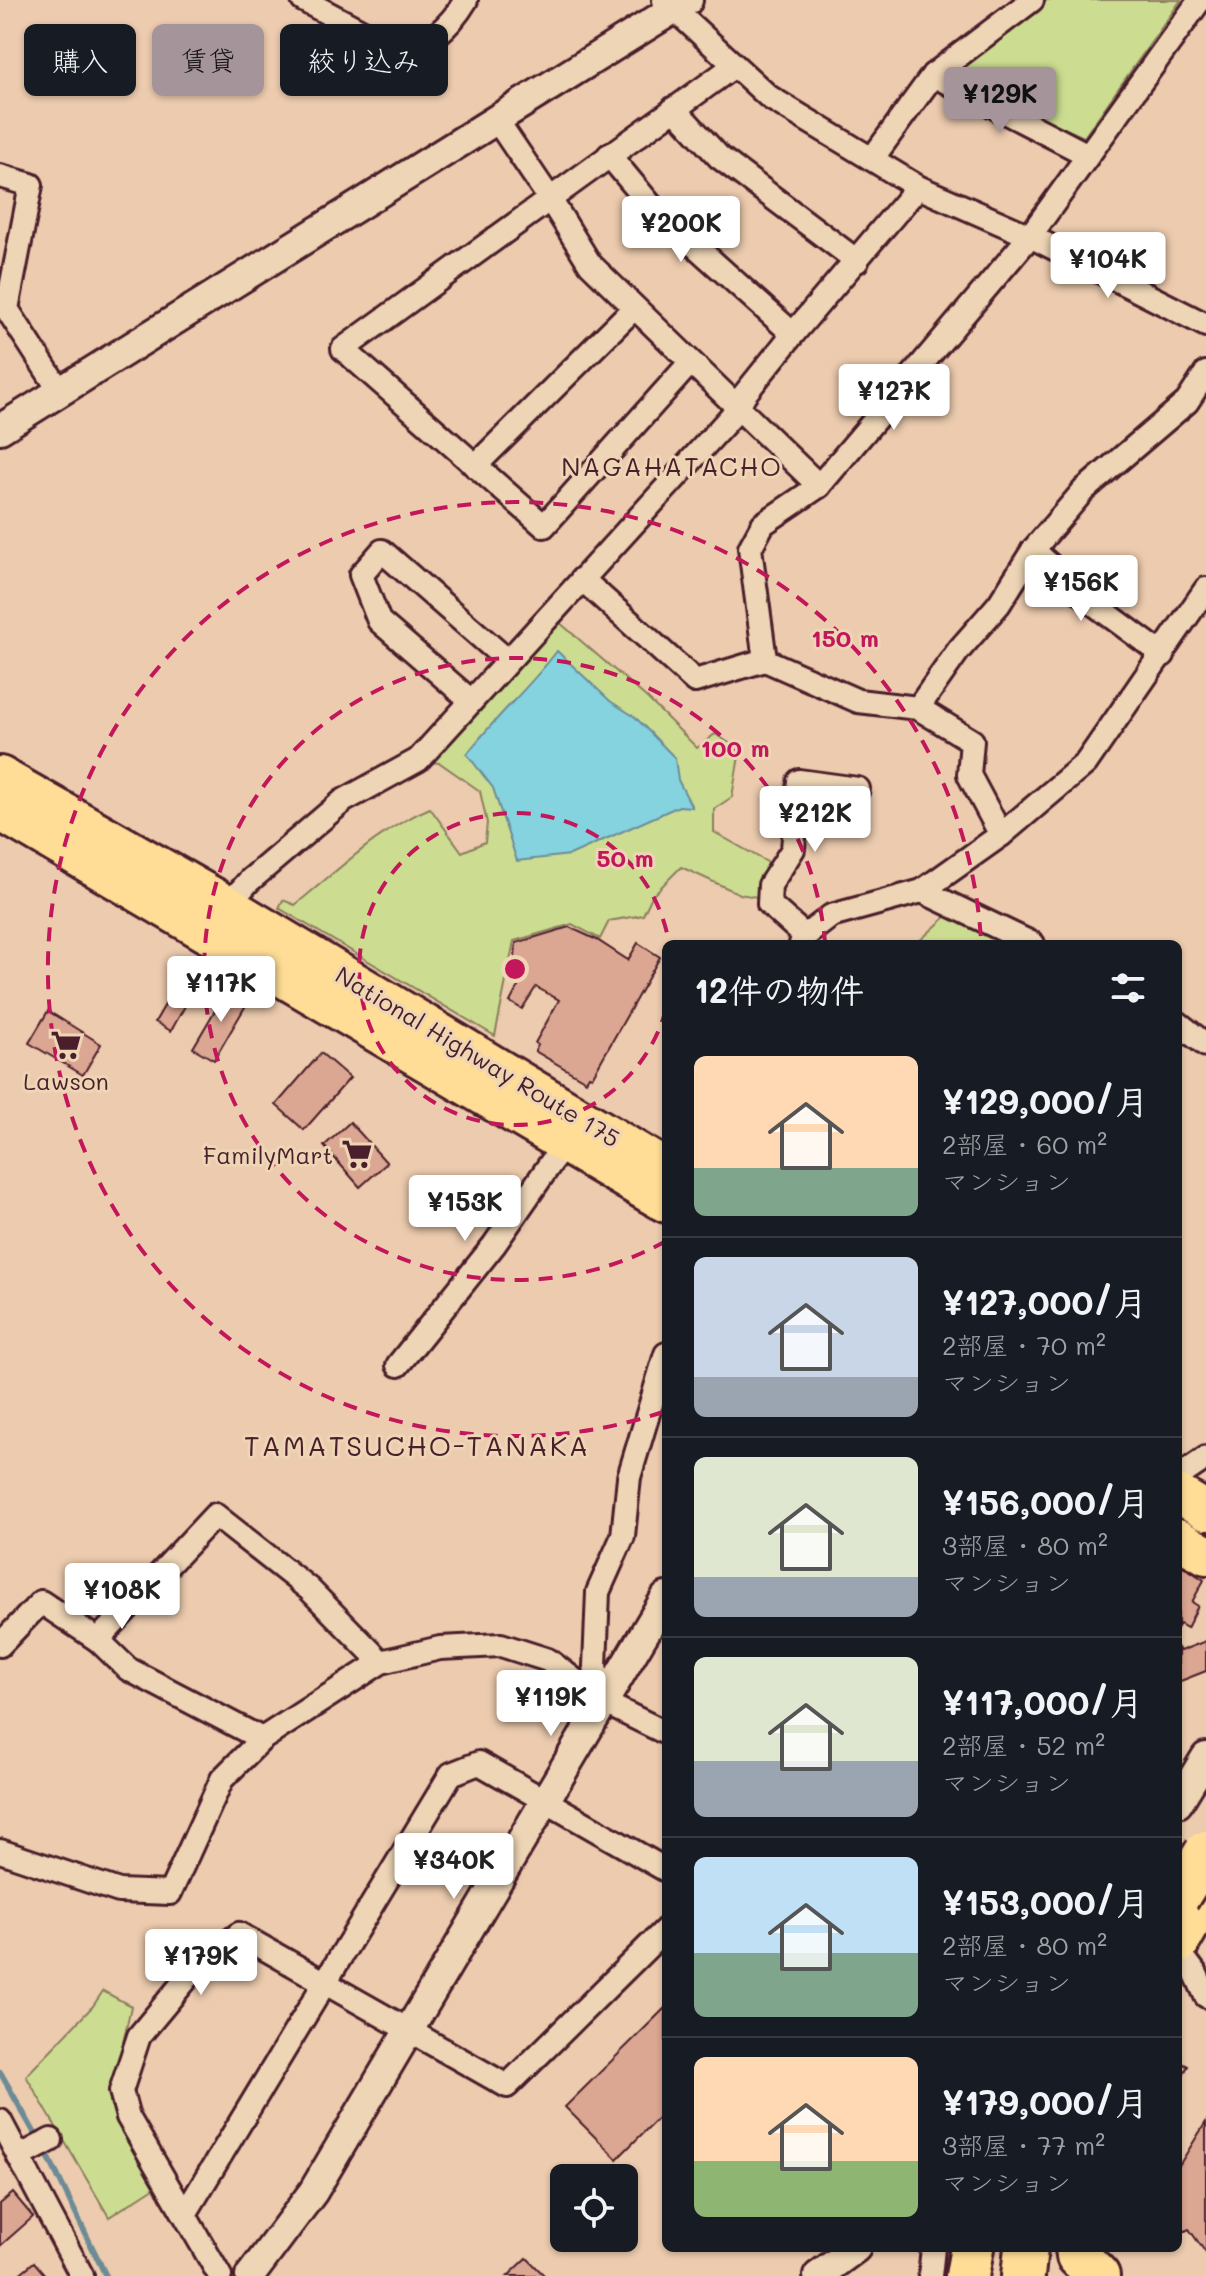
<!DOCTYPE html>
<html lang="ja">
<head>
<meta charset="utf-8">
<style>
  body { margin:0; font-family:Mali,"Klee One",sans-serif; background:#20242c; color:#f1f3f6; height:100vh; display:flex; flex-direction:column; font-size:30px; white-space:nowrap }
  * { box-sizing:border-box; margin:0 }
  p { font-size:26px; color:#9ea1a6 }
  .icon { flex:none; width:44px; height:44px; fill:none; stroke:currentColor; stroke-width:2; stroke-linecap:round; stroke-linejoin:round }
  .map { position:relative; flex:1; overflow:hidden }
  .drawer { position:absolute; left:662px; top:940px; width:520px; height:1312px; display:flex; flex-direction:column; background:#171b24; border-radius:12px; box-shadow:0 2px 6px #0004 }
  .drawer>* { flex:none }
  .guide { position:absolute; left:24px; top:24px; width:518px; height:72px; display:flex; gap:16px }
  .controls { position:absolute; left:550px; top:2164px; display:grid; gap:16px }
  .controls a { display:grid; place-items:center; width:88px; height:88px; border-radius:12px; background:#171b24; box-shadow:0 2px 6px #0004; font-size:40px }
  .price { position:absolute; translate:-50% -68px; padding:0 18px; border-radius:8px; background:#fff; color:#222; font-size:26px; line-height:52px; filter:drop-shadow(0 2px 4px #0008) }
  .price::after { content:''; position:absolute; left:50%; top:48px; width:24px; height:18px; margin-left:-12px; background:inherit; clip-path:polygon(0 0,100% 0,50% 100%) }
  .price.current { background:#a6949b; color:#111 }
  ul { padding:0; list-style:none }
  li { display:flex; align-items:center; gap:24px; height:200px; padding:0 32px }
  li+li { border-top:2px solid #363941 }
  li span { display:grid; place-items:center; flex:none; width:224px; height:160px; border-radius:12px; color:#555 }
  li>.icon { margin-inline-start:auto }
  span .icon { width:96px; height:96px; fill:#fffc; stroke-width:1 }
  li b { font-size:34px }
  h2 { display:flex; justify-content:space-between; align-items:center; height:96px; padding:0 32px; font-size:34px }
  .tag { padding:0 28px; border-radius:12px; background:#171b24; box-shadow:0 2px 6px #0004; font-size:28px; line-height:72px }
  .tag.current { background:#a6949b; color:#111 }
  .map>svg:first-child { display:block }
  .green { fill:#ccdd91; stroke:#8b7e5e; stroke-width:2 }
  .water { fill:#84d3df; stroke:#6d8b97; stroke-width:2 }
  .lines { fill:none; stroke-linecap:round; stroke-linejoin:round }
  .stream { stroke:#6d8b97; stroke-width:6 }
  .building { fill:#dba692; stroke:#4a1f2b; stroke-width:2 }
  .minor-casing { stroke:#4a1f2b; stroke-width:28 }
  .tertiary-casing { stroke:#4a1f2b; stroke-width:34 }
  .trunk-casing { stroke:#4a1f2b; stroke-width:44 }
  .motorway-casing { stroke:#4a1f2b; stroke-width:48 }
  .minor { stroke:#edd5b5; stroke-width:22 }
  .tertiary { stroke:#edd5b5; stroke-width:28 }
  .trunk { stroke:#ffdd96; stroke-width:38 }
  .motorway { stroke:#ffdd96; stroke-width:42 }
  .motorway-bridge-casing { stroke:#4a1f2b; stroke-width:48; stroke-linecap:butt }
  .motorway-bridge { stroke:#ffdd96; stroke-width:42 }
  .ring { fill:none; stroke:#c2185b; stroke-width:4; stroke-dasharray:14 10 }
  .labels { text-anchor:middle; dominant-baseline:central; stroke-width:6; stroke-linejoin:round; paint-order:stroke }
  .street-label { font-size:24px; fill:#4a1f2b; stroke:#edd5b5 }
  .poi-label { font-size:24px; fill:#4a1f2b; stroke:#edd5b5 }
  .neighbourhood-label { font-size:26px; letter-spacing:2px; fill:#4a1f2b; stroke:#edd5b5 }
  .quarter-label { font-size:28px; letter-spacing:2px; fill:#4a1f2b; stroke:#edd5b5 }
  .centre { fill:#c2185b; stroke:#edd5b5; stroke-width:4 }
  .ring-label { font-size:24px; text-anchor:middle; font-weight:bold; fill:#c2185b; stroke:#edd5b5; stroke-width:6; stroke-linejoin:round; paint-order:stroke }
</style>
</head>
<body>
<div class="map">
<svg width="1206" height="2276" viewBox="0 0 1206 2276">
  <rect width="100%" height="100%" fill="#eccbae"/>
  <filter id="ink" filterUnits="userSpaceOnUse"><feTurbulence type="fractalNoise" baseFrequency=".0125" numOctaves="2"/><feDisplacementMap in="SourceGraphic" scale="16" xChannelSelector="R" yChannelSelector="G"/><feConvolveMatrix kernelMatrix="1 2 1 2 8 2 1 2 1" color-interpolation-filters="sRGB"/></filter>
  <g filter="url(#ink)">
    <g class="green">
      <polygon points="1047,0 1181,0 1084,137 959,81 954,71"/>
      <path d="M559 622 647 698 697 748 715 734 740 750 732 797 714 809V832L774 866 756 897 740 894 681 867 652 896 643 915 609 921 600 939 572 924 514 941 495 1036 279 908 283 900 295 905C337 871 380 829 430 808L462 852 485 842 487 823 480 791 440 763 427 762 469 722Z"/>
      <polygon points="949,914 1009,944 916,944"/>
      <polygon points="103,1991 131,2006 110,2104 157,2186 109,2217 26,2076 93,2006"/>
    </g>
    <path class="water" d="M557 651 610 701 635 717 675 758 678 780 692 807 679 806 570 855 517 861 493 788 467 754C495 717 529 688 557 651Z"/>
    <g class="lines">
      <polyline class="stream" points="0,2072 50,2160 106,2276"/>
    </g>
    <g class="building">
      <polygon points="569,927 597,940 628,960 638,943 660,957 592,1077 589,1076 586,1081 535,1051 538,1045 535,1043 559,1000 536,987 522,1009 510,1002 522,979 514,974 516,943"/>
      <polygon points="180,979 195,988 171,1031 155,1022"/>
      <polygon points="228,988 249,1000 214,1060 193,1048"/>
      <polygon points="48,1011 101,1044 83,1075 29,1043"/>
      <polygon points="321,1053 350,1078 304,1130 276,1105"/>
      <polygon points="350,1122 387,1163 360,1187 324,1146"/>
      <polygon points="1178,1563 1204,1580 1192,1602 1198,1606 1187,1628 1180,1624 1178,1627"/>
      <polygon points="1206,1641 1206,1671 1178,1682 1178,1648 1180,1651"/>
      <polygon points="666,2007 666,2123 660,2116 617,2159 565,2107"/>
      <polygon points="1178,2061 1188,2066 1178,2085"/>
      <polygon points="1206,2122 1206,2253 1189,2229 1181,2233 1178,2230 1178,2167"/>
      <polygon points="13,2193 33,2217 0,2246 0,2204"/>
      <polygon points="527,2258 545,2276 508,2276"/>
      <polygon points="34,2262 46,2276 17,2276"/>
    </g>
    <g class="lines">
      <g class="minor-casing">
        <g id="minor">
          <path d="M303 0 395 49C426 51 451 25 466 0"/>
          <polyline points="664,0 769,97 918,187 1030,236 1206,325"/>
          <polyline points="734,66 550,199 590,264 819,486 1030,236 1200,0"/>
          <polyline points="933,75 1088,155"/>
          <polyline points="674,108 719,157 857,261"/>
          <polyline points="496,119 550,199 343,349 544,526 690,363"/>
          <polyline points="609,155 653,208 793,334"/>
          <polyline points="872,159 933,75 1032,0"/>
          <polyline points="0,176 31,185 7,309 60,391"/>
          <polyline points="475,466 634,308"/>
          <polyline points="1033,550 1094,604 1163,655"/>
          <polyline points="582,579 695,681 765,660 750,548 763,524 819,486"/>
          <polyline points="765,660 858,701 918,708 972,741 969,775 1001,835"/>
          <polyline points="470,700 379,621 361,575 382,551 507,660"/>
          <polyline points="918,708 958,651 999,604 1033,550 1084,490 1187,402 1206,373"/>
          <polyline points="922,891 1033,944"/>
          <polyline points="221,913 249,881 343,801 418,760 737,410 744,395 793,334 918,187"/>
          <polyline points="805,936 769,904 770,885 793,849 799,781 858,789"/>
          <polyline points="801,944 805,936 831,916 922,891 1001,835 1086,763 1206,589"/>
          <polyline points="1178,1023 1206,1045"/>
          <polyline points="398,1365 494,1245 564,1144"/>
          <polyline points="1178,1477 1206,1458"/>
          <polyline points="98,1640 215,1515 309,1589 381,1662"/>
          <polyline points="0,1645 41,1602 98,1640 128,1669 262,1739"/>
          <polyline points="603,1702 595,1666 598,1592 623,1536 629,1477 666,1354"/>
          <polyline points="0,1851 119,1891 170,1893 222,1779 262,1739 381,1662 440,1648 501,1645 548,1660 603,1702 666,1733"/>
          <polyline points="1178,1950 1196,1974 1206,1996"/>
          <polyline points="0,2121 82,2276"/>
          <polyline points="19,2157 51,2140"/>
          <polyline points="185,2214 451,1774 479,1763 666,1870"/>
          <polyline points="220,2276 128,2117 121,2091 139,2036 198,1965 239,1934 507,2086 666,1929"/>
          <polyline points="930,2276 933,2248"/>
        </g>
      </g>
      <g class="tertiary-casing">
        <g id="tertiary">
          <polyline points="0,429 688,0"/>
          <polyline points="1178,1803 1206,1757"/>
          <polyline points="250,2276 313,2192 666,1597"/>
          <polyline points="818,2276 856,2248"/>
        </g>
      </g>
      <g class="trunk-casing">
        <g id="trunk">
          <polyline points="0,776 227,905 666,1169"/>
          <polyline points="0,811 666,1203"/>
          <polyline points="1178,1494 1206,1511"/>
          <polyline points="1178,1539 1206,1555"/>
        </g>
      </g>
      <g class="motorway-casing">
        <g id="motorway">
          <polyline points="1178,1942 1206,1894"/>
          <polyline points="1077,2248 1078,2256 1098,2276"/>
          <polyline points="967,2276 972,2248"/>
          <polyline points="1023,2276 1026,2248"/>
        </g>
      </g>
      <use href="#minor" class="minor"/>
      <use href="#tertiary" class="tertiary"/>
      <use href="#trunk" class="trunk"/>
      <use href="#motorway" class="motorway"/>
      <g class="motorway-bridge-casing">
        <polyline id="motorway-bridge" points="1178,1897 1206,1852"/>
      </g>
      <use href="#motorway-bridge" class="motorway-bridge"/>
    </g>
  </g>
  <g class="ring">
    <path d="M666 1009A156 156 0 1 1 669 943"/>
    <path d="M666 1241A311 311 0 1 1 825 942"/>
    <path d="M663 1412A467 467 0 1 1 981 940"/>
  </g>
  <defs>
    <g id="supermarket-bare" transform="scale(2.4)"><path d="M-6-5.5h2.5l.6 2H6L4.5 2H-2.5L-4.4-4H-6ZM-1.5 3.2a1.3 1.3 0 1 0 .1 0ZM3 3.2a1.3 1.3 0 1 0 .1 0Z" fill="#4a1f2b" stroke="#edd5b5" stroke-width="2.5" paint-order="stroke"/></g>
  </defs>
  <g fill-rule="evenodd">
    <use href="#supermarket-bare" x="66" y="1045"/>
    <use href="#supermarket-bare" x="357" y="1154"/>
  </g>
  <g class="labels">
    <g class="street-label">
      <text transform="translate(478 1056) rotate(31)">National Highway Route 175</text>
    </g>
    <g class="poi-label">
      <text x="66" y="1080">Lawson</text>
      <text x="333" y="1154" text-anchor="end">FamilyMart</text>
    </g>
    <g class="neighbourhood-label">
      <text x="672" y="466">NAGAHATACHO</text>
    </g>
    <g class="quarter-label">
      <text x="417" y="1445">TAMATSUCHO-TANAKA</text>
    </g>
  </g>
  <circle cx="515" cy="969" r="12" class="centre"/>
  <g class="ring-label">
    <text x="845" y="647">150 m</text>
    <text x="735" y="757">100 m</text>
    <text x="625" y="867">50 m</text>
  </g>
</svg>
<div class="controls">
<a><svg class="icon" aria-label="locate" viewBox="0 0 24 24"><circle cx="12" cy="12" r="6"/><path d="M12 2v4M12 18v4M2 12h4M18 12h4"/></svg></a>
</div>
<b class="price current" style="left:1000px;top:135px">¥129K</b>
<b class="price" style="left:681px;top:264px">¥200K</b>
<b class="price" style="left:1108px;top:300px">¥104K</b>
<b class="price" style="left:894px;top:432px">¥127K</b>
<b class="price" style="left:1081px;top:623px">¥156K</b>
<b class="price" style="left:815px;top:854px">¥212K</b>
<b class="price" style="left:221px;top:1024px">¥117K</b>
<b class="price" style="left:465px;top:1243px">¥153K</b>
<b class="price" style="left:122px;top:1631px">¥108K</b>
<b class="price" style="left:551px;top:1738px">¥119K</b>
<b class="price" style="left:454px;top:1901px">¥340K</b>
<b class="price" style="left:201px;top:1997px">¥179K</b>
<div class="guide">
<a class="tag">購入</a>
<a class="tag current">賃貸</a>
<a class="tag">絞り込み</a>
</div>
<section class="drawer">
<h2>12件の物件<svg class="icon" aria-label="filters" viewBox="0 0 24 24"><path d="M4 7h16M4 17h16"/><circle cx="9" cy="7" r="2"/><circle cx="15" cy="17" r="2"/></svg></h2>
<ul>
<li><span style="background:linear-gradient(#ffd9b3 70%,#7fa58c 0)"><svg class="icon" aria-label="home" viewBox="0 0 24 24"><path d="M3 11l9-7 9 7M6 9v11h12V9"/></svg></span><div><b>¥129,000/月</b><p>2部屋 · 60 m²</p><p>マンション</p></div></li>
<li><span style="background:linear-gradient(#c9d6e8 75%,#9aa5b1 0)"><svg class="icon" aria-label="home" viewBox="0 0 24 24"><path d="M3 11l9-7 9 7M6 9v11h12V9"/></svg></span><div><b>¥127,000/月</b><p>2部屋 · 70 m²</p><p>マンション</p></div></li>
<li><span style="background:linear-gradient(#dfe7d0 75%,#9aa5b1 0)"><svg class="icon" aria-label="home" viewBox="0 0 24 24"><path d="M3 11l9-7 9 7M6 9v11h12V9"/></svg></span><div><b>¥156,000/月</b><p>3部屋 · 80 m²</p><p>マンション</p></div></li>
<li><span style="background:linear-gradient(#dfe7d0 65%,#9aa5b1 0)"><svg class="icon" aria-label="home" viewBox="0 0 24 24"><path d="M3 11l9-7 9 7M6 9v11h12V9"/></svg></span><div><b>¥117,000/月</b><p>2部屋 · 52 m²</p><p>マンション</p></div></li>
<li><span style="background:linear-gradient(#bfe0f5 60%,#7fa58c 0)"><svg class="icon" aria-label="home" viewBox="0 0 24 24"><path d="M3 11l9-7 9 7M6 9v11h12V9"/></svg></span><div><b>¥153,000/月</b><p>2部屋 · 80 m²</p><p>マンション</p></div></li>
<li><span style="background:linear-gradient(#ffd9b3 65%,#8fb573 0)"><svg class="icon" aria-label="home" viewBox="0 0 24 24"><path d="M3 11l9-7 9 7M6 9v11h12V9"/></svg></span><div><b>¥179,000/月</b><p>3部屋 · 77 m²</p><p>マンション</p></div></li>
</ul>
</section>
</div>
</body>
</html>
